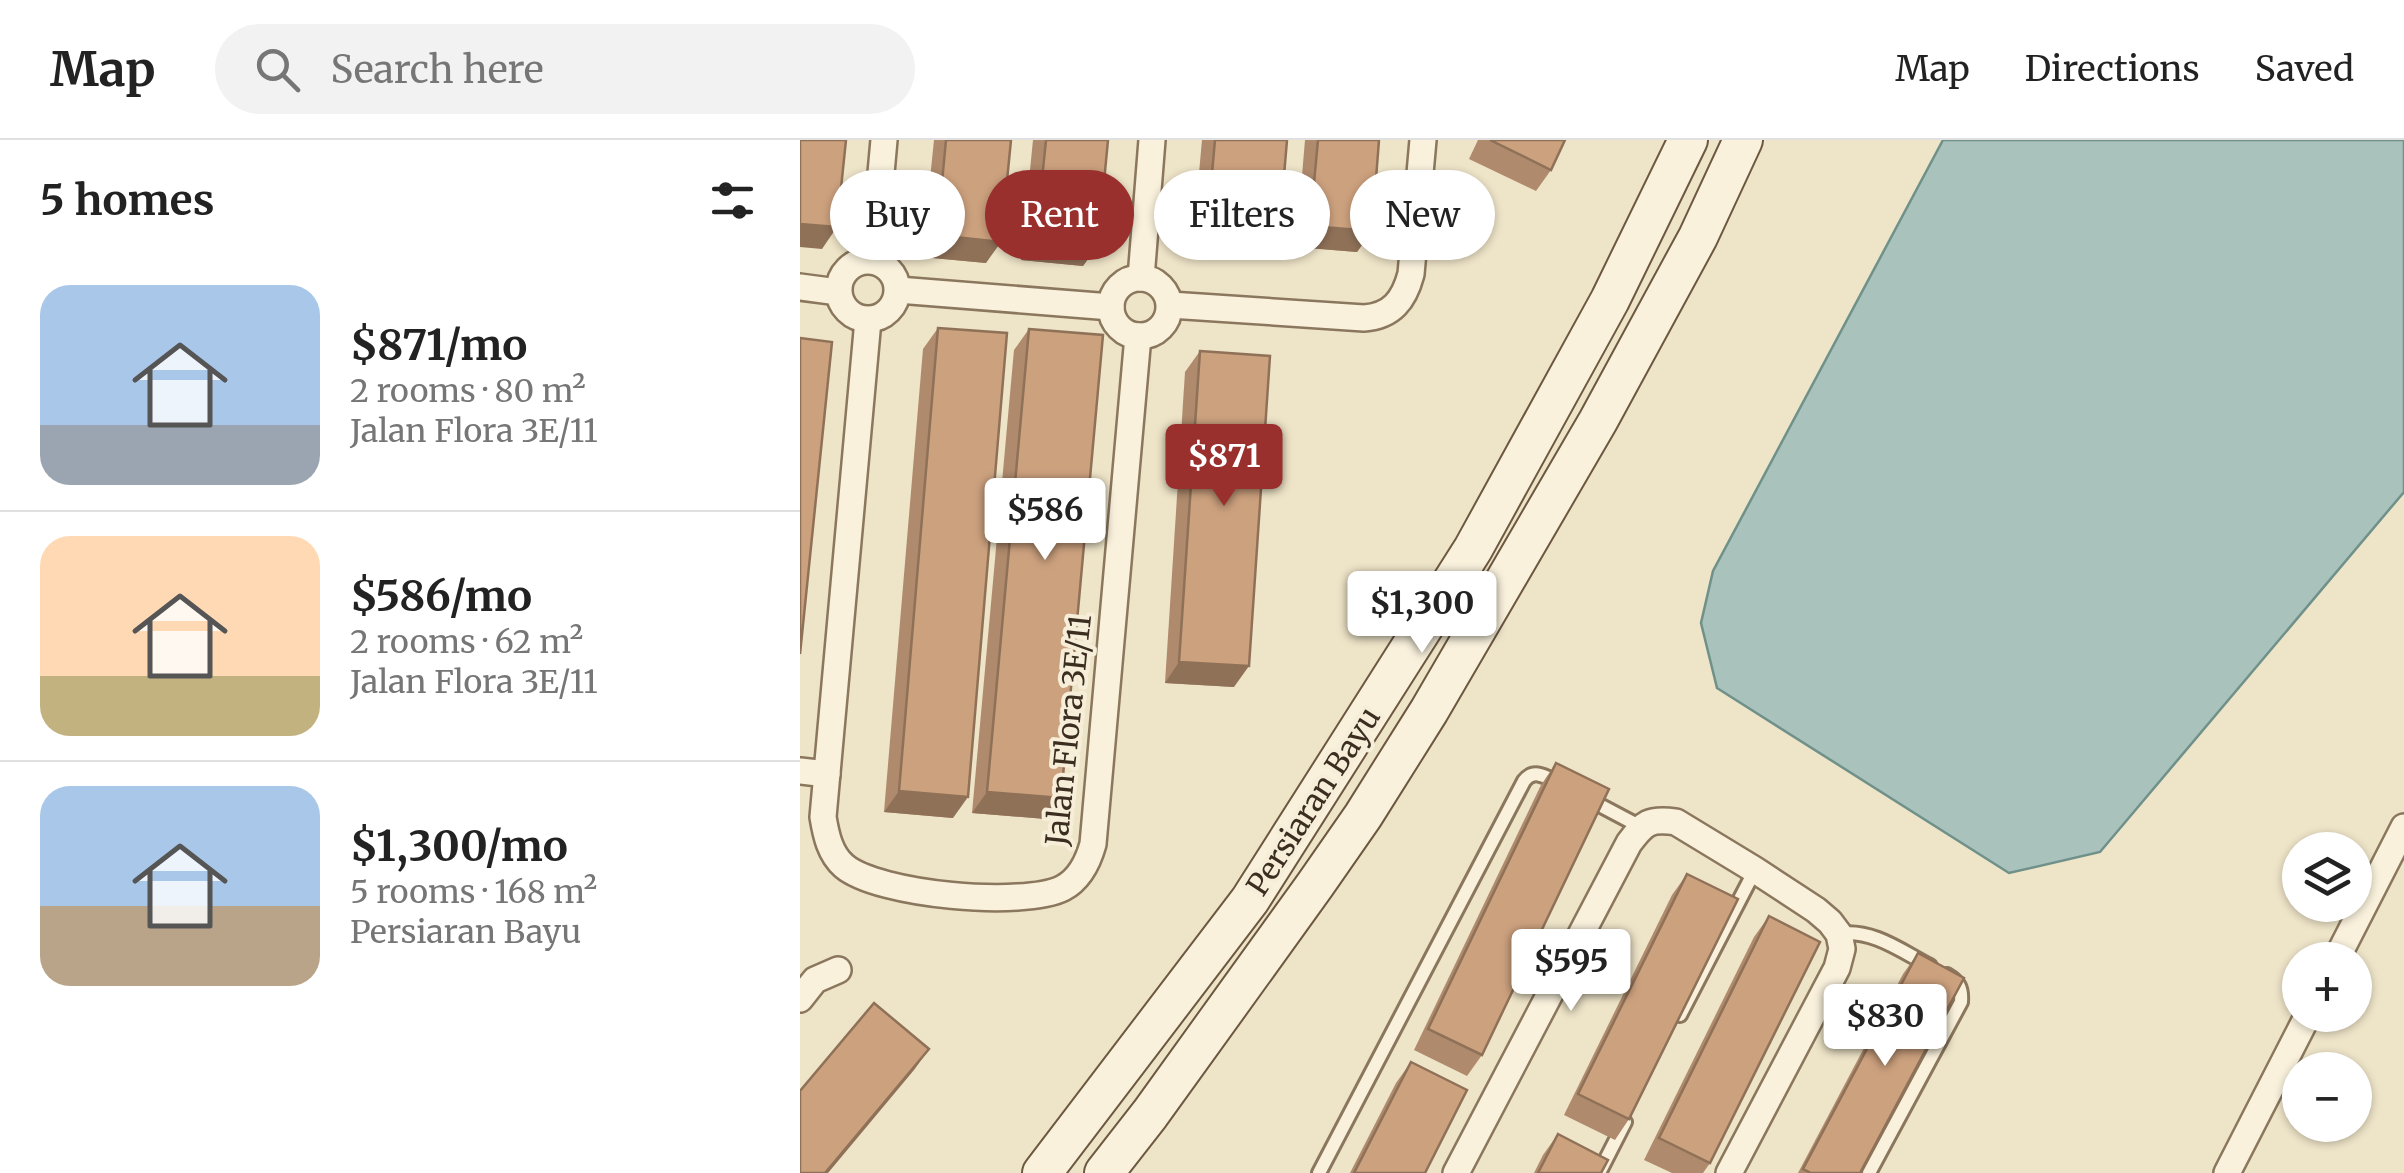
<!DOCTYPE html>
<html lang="en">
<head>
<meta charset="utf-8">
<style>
  body { margin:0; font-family:Merriweather,serif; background:#f2f2f2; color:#222; height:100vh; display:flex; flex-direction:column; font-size:38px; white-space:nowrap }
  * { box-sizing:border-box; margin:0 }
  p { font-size:32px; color:#767676 }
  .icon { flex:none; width:55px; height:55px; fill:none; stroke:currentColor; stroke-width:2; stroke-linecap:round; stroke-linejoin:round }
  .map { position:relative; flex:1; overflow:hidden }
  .details { display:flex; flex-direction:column; background:#fff; width:800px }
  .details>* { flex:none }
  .hud { position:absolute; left:30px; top:30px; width:950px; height:90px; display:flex; gap:20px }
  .tools { position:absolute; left:1482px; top:692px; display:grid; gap:20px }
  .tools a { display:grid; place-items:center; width:90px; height:90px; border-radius:50%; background:#fff; box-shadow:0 2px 8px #0004; font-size:50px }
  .price { position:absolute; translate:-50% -85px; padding:0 22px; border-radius:10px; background:#fff; color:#222; font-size:32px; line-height:65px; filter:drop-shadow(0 2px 5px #0008) }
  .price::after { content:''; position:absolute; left:50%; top:60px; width:30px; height:22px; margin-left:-15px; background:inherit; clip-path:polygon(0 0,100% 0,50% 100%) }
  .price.selected { background:#99302d; color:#fff }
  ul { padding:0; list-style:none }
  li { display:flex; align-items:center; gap:30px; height:250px; padding:0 40px }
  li+li { border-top:2px solid #e0e0e0 }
  li span { display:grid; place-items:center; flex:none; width:280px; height:200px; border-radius:30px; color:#555 }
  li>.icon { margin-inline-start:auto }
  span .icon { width:120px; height:120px; fill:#fffc; stroke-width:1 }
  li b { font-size:42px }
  h2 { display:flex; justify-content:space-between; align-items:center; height:120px; padding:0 40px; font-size:42px }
  .tag { padding:0 35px; border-radius:45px; background:#fff; box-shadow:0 2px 8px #0004; font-size:35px; line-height:90px }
  .tag.selected { background:#99302d; color:#fff }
  header { display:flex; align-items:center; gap:60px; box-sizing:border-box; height:140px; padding:0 50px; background:#fff; border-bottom:2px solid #e0e0e0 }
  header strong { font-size:48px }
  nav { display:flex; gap:55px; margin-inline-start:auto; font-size:35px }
  .search { width:700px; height:90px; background:#f2f2f2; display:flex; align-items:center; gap:25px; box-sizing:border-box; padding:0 35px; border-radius:55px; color:#767676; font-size:38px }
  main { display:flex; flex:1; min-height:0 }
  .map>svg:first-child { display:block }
  .water { fill:#a9c2bc; stroke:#6f918a; stroke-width:2.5 }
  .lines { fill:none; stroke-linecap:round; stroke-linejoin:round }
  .lane-casing { stroke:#8a775d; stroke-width:18 }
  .street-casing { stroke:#8a775d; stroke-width:30 }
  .secondary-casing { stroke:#6c5840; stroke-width:42 }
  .lane { stroke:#f9f1dc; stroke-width:12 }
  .street { stroke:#f9f1dc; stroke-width:25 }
  .secondary { stroke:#f9f1dc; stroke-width:38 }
  .wall { fill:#af8a6c }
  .shaded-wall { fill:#8f7158 }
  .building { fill:#cca17e; stroke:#8f7158; stroke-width:2.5 }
  .labels { text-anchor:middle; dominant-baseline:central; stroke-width:8; stroke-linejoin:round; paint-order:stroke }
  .street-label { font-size:30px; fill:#3b2e20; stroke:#f6eed8 }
</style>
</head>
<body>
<header>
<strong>Map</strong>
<div class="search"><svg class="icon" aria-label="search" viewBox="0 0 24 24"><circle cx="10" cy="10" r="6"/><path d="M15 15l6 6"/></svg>Search here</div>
<nav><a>Map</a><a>Directions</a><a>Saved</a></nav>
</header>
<main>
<section class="details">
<h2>5 homes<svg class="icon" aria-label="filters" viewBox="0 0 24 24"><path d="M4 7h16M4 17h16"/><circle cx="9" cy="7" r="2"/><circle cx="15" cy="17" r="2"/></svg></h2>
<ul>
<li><span style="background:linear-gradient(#a9c7e8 70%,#9aa5b1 0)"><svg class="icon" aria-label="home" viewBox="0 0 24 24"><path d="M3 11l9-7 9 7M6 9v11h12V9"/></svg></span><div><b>$871/mo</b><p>2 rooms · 80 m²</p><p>Jalan Flora 3E/11</p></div></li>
<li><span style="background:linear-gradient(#ffd9b3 70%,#c2b280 0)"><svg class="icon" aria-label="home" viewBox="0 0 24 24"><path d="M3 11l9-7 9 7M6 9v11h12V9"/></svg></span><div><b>$586/mo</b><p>2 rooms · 62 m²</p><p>Jalan Flora 3E/11</p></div></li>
<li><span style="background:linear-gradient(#a9c7e8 60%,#b9a48a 0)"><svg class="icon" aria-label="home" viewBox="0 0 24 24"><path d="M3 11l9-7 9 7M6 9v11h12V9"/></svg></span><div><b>$1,300/mo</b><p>5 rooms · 168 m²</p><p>Persiaran Bayu</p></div></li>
</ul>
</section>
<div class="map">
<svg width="1604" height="1033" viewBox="0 0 1604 1033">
  <rect width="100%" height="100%" fill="#eee4c8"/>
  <polygon class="water" points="1143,0 1604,0 1604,352 1300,712 1209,733 917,548 901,483 913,431"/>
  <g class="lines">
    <g class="lane-casing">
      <g id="lane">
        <polyline points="790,660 841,687"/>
        <path d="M1039 794C1073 789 1101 811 1130 826"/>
        <polyline points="880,875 955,730"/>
        <path d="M519 1033 724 641C734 628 746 637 759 643"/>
        <polyline points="799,1033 825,982"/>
        <path d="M1069 1033 1161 862C1162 848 1159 842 1147 835"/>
      </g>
    </g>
    <g class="street-casing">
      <g id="street">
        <circle cx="68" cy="150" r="29"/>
        <polyline points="73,121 84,0"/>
        <polyline points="341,138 352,0"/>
        <circle cx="340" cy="167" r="29"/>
        <polyline points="0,147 38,152"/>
        <polyline points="98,150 311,167"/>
        <path d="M370 165 564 178C592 176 604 160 611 134L623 0"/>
        <path d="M68 180 23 677C26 695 30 714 44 726 78 755 224 768 263 748 280 739 288 722 293 704L338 196"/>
        <polyline points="0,631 27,634"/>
        <polyline points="1536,820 1604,687"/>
        <polyline points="0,859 15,840 38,830"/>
        <path d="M656 1033 829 703C844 683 849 678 876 682L955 730 1016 770 1030 782 1039 794 1042 809 1037 828 929 1033"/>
        <polyline points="1427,1033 1508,875"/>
      </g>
    </g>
    <g class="secondary-casing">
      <g id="secondary">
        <polyline points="242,1033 450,760 673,409 810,160 888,0"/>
        <polyline points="304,1033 350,974 515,745 563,676 629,571 798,281 898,97 943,0"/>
      </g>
    </g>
    <use href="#lane" class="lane"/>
    <use href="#street" class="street"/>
    <use href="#secondary" class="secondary"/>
  </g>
  <g class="wall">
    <polygon points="134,0 211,0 186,123 122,117"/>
    <polygon points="233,0 308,0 298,105 283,126 221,120"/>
    <polygon points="402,0 487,0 465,106 393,99"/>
    <polygon points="505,0 579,0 572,91 557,112 496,107"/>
    <polygon points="678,0 765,0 751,30 736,51 669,19"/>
    <polygon points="138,188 153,678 84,672 123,209"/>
    <polygon points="229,189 261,658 246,679 172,673 214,210"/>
    <polygon points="400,211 434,547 365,543 385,232"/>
    <polygon points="756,623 682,915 667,936 614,910 741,645"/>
    <polygon points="887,734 829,979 815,1000 764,975 872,755"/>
    <polygon points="969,776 910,1023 903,1033 872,1033 844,1020 954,797"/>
    <polygon points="1118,813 1060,1033 998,1033 1103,834"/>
    <polygon points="611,922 625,1033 550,1033 596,943"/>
    <polygon points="758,994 801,1033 734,1033 743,1015"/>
  </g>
  <g class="shaded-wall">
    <polygon points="408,78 480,84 465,106 393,99"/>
    <polygon points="0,84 37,87 22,109 0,107"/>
    <polygon points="510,86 572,91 557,112 496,107"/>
    <polygon points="137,95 201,102 186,123 122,117"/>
    <polygon points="236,98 298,105 283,126 221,120"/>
    <polygon points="379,522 449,526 434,547 365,543"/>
    <polygon points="99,651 168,657 153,678 84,672"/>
    <polygon points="187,652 261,658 246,679 172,673"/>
    <polygon points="129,909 114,930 28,1033 25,1033"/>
  </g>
  <g class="building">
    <polygon points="0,0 46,0 37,87 0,84"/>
    <polygon points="146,0 211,0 201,102 137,95"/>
    <polygon points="246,0 308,0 298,105 236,98"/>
    <polygon points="415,0 487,0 480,84 408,78"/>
    <polygon points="518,0 579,0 572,91 510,86"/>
    <polygon points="690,0 765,0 751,30"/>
    <polygon points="138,188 207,193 168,657 99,651"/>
    <polygon points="229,189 303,195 261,658 187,652"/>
    <polygon points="0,198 32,202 0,514"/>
    <polygon points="400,211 470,216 449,526 379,522"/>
    <polygon points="756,623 809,649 682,915 628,889"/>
    <polygon points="887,734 938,759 829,979 778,954"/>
    <polygon points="969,776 1020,802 910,1023 859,998"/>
    <polygon points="1118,813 1164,838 1060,1033 1011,1033 1003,1029"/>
    <polygon points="74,863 129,909 25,1033 0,1033 0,951"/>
    <polygon points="611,922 667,950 625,1033 554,1033"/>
    <polygon points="758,994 808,1020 801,1033 738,1033"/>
  </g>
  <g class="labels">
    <g class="street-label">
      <text transform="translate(268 590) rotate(-84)">Jalan Flora 3E/11</text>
      <text transform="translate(513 661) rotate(-57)">Persiaran Bayu</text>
    </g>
  </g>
</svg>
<div class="tools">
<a><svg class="icon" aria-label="layers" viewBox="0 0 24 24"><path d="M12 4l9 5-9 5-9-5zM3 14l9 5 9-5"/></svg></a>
<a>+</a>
<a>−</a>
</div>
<b class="price selected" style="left:424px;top:369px">$871</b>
<b class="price" style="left:245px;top:423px">$586</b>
<b class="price" style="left:622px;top:516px">$1,300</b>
<b class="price" style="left:771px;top:874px">$595</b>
<b class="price" style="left:1085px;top:929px">$830</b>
<div class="hud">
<a class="tag">Buy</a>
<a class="tag selected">Rent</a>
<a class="tag">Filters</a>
<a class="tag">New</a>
</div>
</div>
</main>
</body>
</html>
